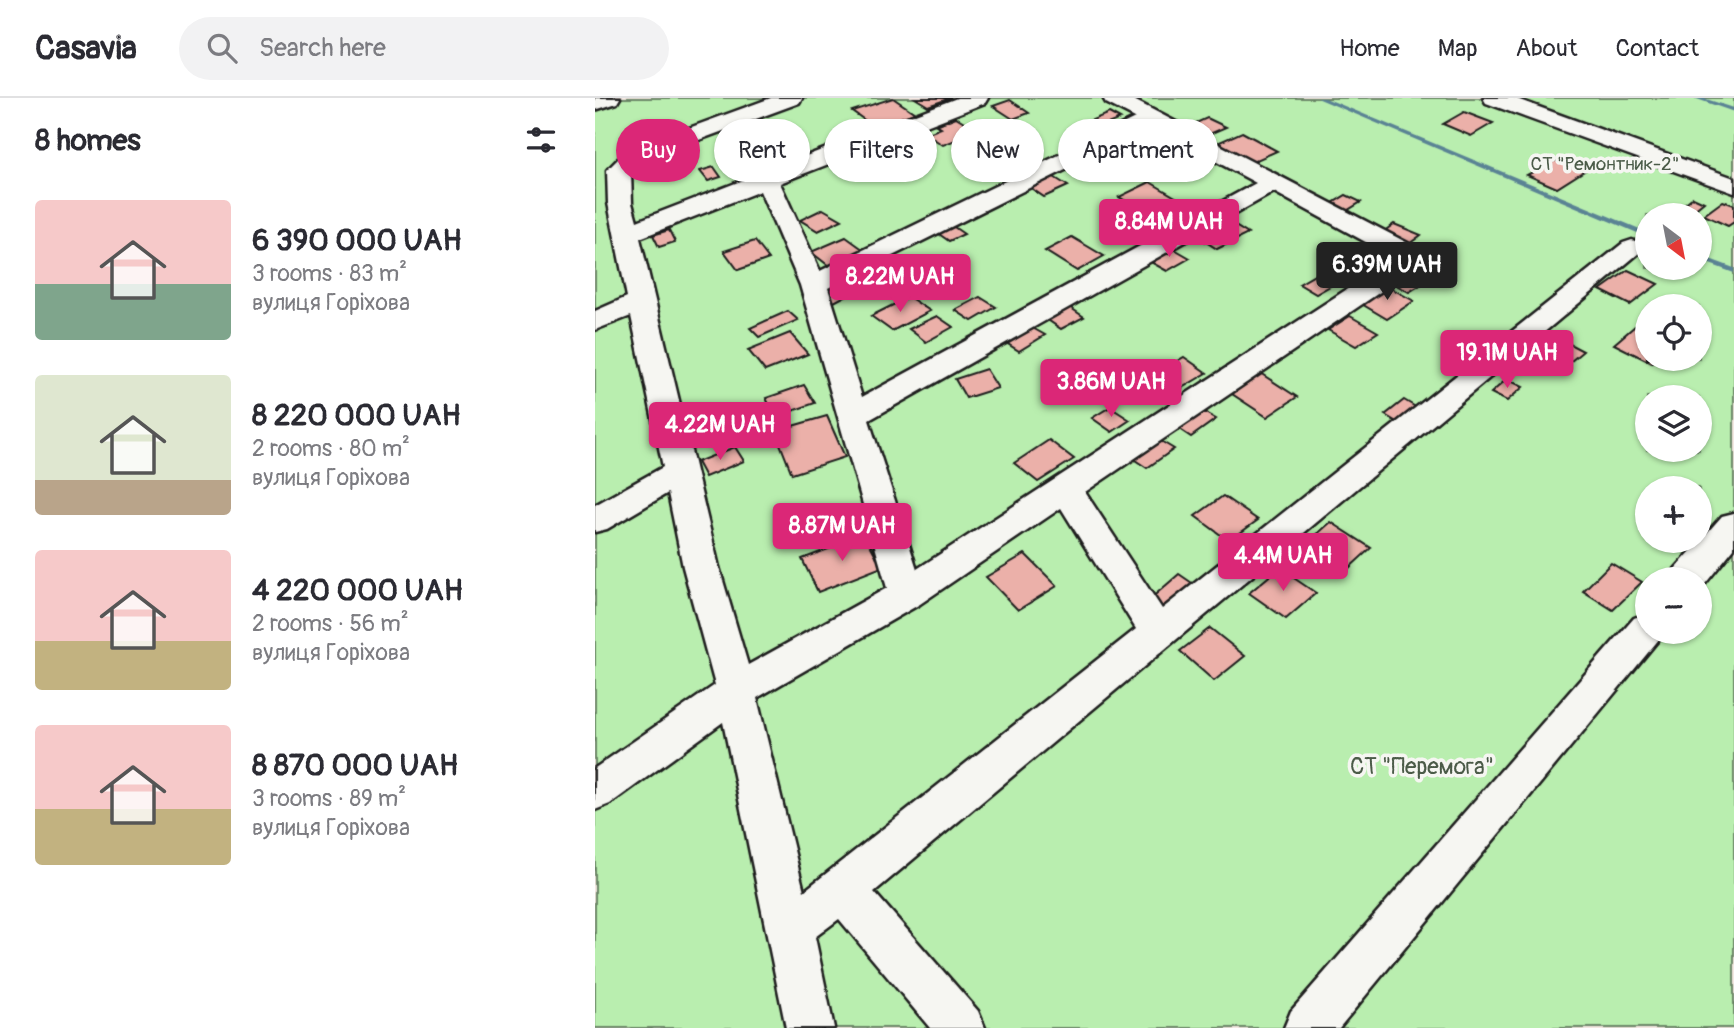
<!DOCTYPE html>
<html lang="en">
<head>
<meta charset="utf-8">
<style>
  body { margin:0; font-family:Pangolin,sans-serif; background:#f2f2f3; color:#2b2b33; height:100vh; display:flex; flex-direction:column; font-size:26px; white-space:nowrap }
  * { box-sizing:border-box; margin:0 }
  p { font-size:23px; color:#7c7c81 }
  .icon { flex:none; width:38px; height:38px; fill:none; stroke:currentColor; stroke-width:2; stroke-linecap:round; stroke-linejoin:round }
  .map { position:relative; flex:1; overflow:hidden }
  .details { display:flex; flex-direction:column; background:#fff; width:595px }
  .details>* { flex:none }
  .guide { position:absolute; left:21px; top:21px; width:665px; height:63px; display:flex; gap:14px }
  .needle { width:46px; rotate:148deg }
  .controls { position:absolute; left:1040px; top:105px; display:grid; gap:14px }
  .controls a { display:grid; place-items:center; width:77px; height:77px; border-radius:50%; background:#fff; box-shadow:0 2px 5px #0004; font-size:35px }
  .price { position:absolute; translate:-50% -60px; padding:0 16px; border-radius:7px; background:#db2777; color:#fff; font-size:23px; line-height:46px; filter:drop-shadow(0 2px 4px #0008) }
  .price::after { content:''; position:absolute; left:50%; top:42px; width:21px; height:16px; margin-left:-10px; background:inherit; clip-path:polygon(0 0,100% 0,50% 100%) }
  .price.on { background:#222; color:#fff }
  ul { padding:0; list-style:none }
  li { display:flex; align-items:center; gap:21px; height:175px; padding:0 35px }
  li span { display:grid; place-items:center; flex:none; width:196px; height:140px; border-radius:7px; color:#555 }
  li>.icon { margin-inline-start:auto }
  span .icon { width:84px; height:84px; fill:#fffc; stroke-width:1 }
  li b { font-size:30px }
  h2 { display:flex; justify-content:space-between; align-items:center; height:84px; padding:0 35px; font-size:30px }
  .pill { padding:0 24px; border-radius:32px; background:#fff; box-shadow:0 2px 5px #0004; font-size:24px; line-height:63px }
  .pill.on { background:#db2777; color:#fff }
  header { display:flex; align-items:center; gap:42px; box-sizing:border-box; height:98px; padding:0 35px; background:#fff; border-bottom:2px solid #e1e1e2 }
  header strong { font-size:33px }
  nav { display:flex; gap:38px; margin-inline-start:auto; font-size:24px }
  .search { width:490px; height:63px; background:#f2f2f3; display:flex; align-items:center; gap:18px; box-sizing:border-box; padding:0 24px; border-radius:38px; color:#7c7c81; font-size:26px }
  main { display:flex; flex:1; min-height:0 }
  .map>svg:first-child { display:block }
  .green { fill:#b9eeaf; stroke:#6a8566; stroke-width:2; fill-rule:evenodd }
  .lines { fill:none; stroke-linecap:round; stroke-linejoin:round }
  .stream { fill:#5a8394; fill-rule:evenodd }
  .building { fill:#ebb0a9; stroke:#1c1c1c; stroke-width:2 }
  .minor-casing { stroke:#1c1c1c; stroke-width:5 }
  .minor { fill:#f6f6f2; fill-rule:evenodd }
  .labels { text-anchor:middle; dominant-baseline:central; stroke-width:7; stroke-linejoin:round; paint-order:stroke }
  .far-park-label { font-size:19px; fill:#4b5b48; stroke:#f6f6f2 }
  .park-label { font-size:23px; fill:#4b5b48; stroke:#f6f6f2 }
</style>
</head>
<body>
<header>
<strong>Casavia</strong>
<div class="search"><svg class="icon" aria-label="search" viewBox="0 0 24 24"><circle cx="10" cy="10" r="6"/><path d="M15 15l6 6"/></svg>Search here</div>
<nav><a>Home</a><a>Map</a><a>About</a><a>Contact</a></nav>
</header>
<main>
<section class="details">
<h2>8 homes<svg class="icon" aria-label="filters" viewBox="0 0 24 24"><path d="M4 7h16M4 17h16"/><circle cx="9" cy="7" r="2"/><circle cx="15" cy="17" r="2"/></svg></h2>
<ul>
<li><span style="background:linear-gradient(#f6c9c9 60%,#7fa58c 0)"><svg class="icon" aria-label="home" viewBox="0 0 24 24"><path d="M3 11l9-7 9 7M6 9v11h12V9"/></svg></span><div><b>6 390 000 UAH</b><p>3 rooms · 83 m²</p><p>вулиця Горіхова</p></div></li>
<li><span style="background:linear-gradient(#dfe7d0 75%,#b9a48a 0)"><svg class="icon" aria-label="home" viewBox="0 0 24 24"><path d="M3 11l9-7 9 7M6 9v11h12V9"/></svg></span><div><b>8 220 000 UAH</b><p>2 rooms · 80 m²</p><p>вулиця Горіхова</p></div></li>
<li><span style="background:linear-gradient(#f6c9c9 65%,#c2b280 0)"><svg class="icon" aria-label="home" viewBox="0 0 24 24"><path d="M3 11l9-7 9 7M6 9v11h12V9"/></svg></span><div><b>4 220 000 UAH</b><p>2 rooms · 56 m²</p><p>вулиця Горіхова</p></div></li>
<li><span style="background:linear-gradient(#f6c9c9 60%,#c2b280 0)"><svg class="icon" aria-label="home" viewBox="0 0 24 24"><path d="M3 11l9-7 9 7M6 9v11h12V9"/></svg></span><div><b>8 870 000 UAH</b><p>3 rooms · 89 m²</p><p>вулиця Горіхова</p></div></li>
</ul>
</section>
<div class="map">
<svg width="1139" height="930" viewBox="0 0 1139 930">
  <rect width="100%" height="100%" fill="#f4e8e3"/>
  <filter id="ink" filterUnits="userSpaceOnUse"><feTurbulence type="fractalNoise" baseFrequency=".0143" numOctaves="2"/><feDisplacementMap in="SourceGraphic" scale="14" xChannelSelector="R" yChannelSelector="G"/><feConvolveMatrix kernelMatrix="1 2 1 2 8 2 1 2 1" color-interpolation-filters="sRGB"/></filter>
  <g filter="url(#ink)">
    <path class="green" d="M0 0H1139V930H0ZM1052 117H1104V170H1052ZM1052 208H1104V261H1052ZM1052 299H1104V352H1052ZM1052 390H1104V443H1052ZM1052 481H1104V534H1052Z"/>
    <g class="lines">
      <g class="stream">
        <polygon points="722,0 730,0 1052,134 1052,139"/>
        <polygon points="1099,0 1108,0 1139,10 1139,14"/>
        <polygon points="1104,157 1139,170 1139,175 1104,162"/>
      </g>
    </g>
    <g class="building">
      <polygon points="298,0 320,15 279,29 257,13"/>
      <polygon points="320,0 356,0 333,8"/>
      <polygon points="415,2 434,15 418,21 398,8"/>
      <polygon points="869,14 898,25 876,38 848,26"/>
      <polygon points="514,15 525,21 496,33 485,27"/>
      <polygon points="361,19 384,33 348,47 331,36 346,30 341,27"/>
      <polygon points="612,20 631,29 610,38 592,29"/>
      <polygon points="43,33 50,37 34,43 27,39"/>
      <polygon points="647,34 682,53 655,65 620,46"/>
      <polygon points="304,39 321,49 296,59 279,48"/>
      <polygon points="262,57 275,66 259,72 246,63"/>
      <polygon points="960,62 989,73 962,90 932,77"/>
      <polygon points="119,69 126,79 113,83 105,73"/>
      <polygon points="454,76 473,88 449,99 430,86"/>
      <polygon points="555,84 582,100 552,115 524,99"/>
      <polygon points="751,97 766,104 748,115 733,108"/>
      <polygon points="1098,99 1109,104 1098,113 1087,108"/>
      <polygon points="1128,103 1139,107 1139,124 1133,128 1109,117"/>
      <polygon points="228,111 247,122 223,133 205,122"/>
      <polygon points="629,121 653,136 622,151 599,136"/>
      <polygon points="535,125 546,132 530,140 518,133"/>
      <polygon points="799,126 826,137 814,146 788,134"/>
      <polygon points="356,127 369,136 354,143 341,134"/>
      <polygon points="74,132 80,144 64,149 58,137"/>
      <polygon points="251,139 269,152 234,168 216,154"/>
      <polygon points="477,139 509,158 482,173 450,153"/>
      <polygon points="160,143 174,161 143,172 129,153"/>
      <polygon points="576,149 595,160 572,173 552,162"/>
      <polygon points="754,158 768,164 750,176 736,170"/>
      <polygon points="817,171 835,181 814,194 796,184"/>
      <polygon points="1033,172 1063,186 1035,207 1005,192"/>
      <polygon points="725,174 742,184 721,196 704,186"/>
      <polygon points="240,184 256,195 239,204 223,194"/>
      <polygon points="792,188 819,203 792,221 765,205"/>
      <polygon points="314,199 335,213 297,233 276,218"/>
      <polygon points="385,199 401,209 377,223 360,212"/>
      <polygon points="470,206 489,219 466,231 447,218"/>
      <polygon points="193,213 203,222 164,239 155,230"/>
      <polygon points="342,218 358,229 331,244 314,231"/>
      <polygon points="755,218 783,234 761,248 733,232"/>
      <polygon points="434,228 450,237 424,253 408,243"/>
      <polygon points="1040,228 1052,234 1052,261 1062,261 1057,265 1019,246"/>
      <polygon points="195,235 213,256 170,273 153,252"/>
      <polygon points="967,242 988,253 969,269 947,258"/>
      <polygon points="589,259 612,275 585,291 562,275"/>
      <polygon points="391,271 403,290 371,300 360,281"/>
      <polygon points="665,275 702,299 672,319 634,294"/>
      <polygon points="912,281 928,289 912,303 896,295"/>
      <polygon points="209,287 220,305 180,319 171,300"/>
      <polygon points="809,302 824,311 805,326 790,317"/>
      <polygon points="515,309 535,322 517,334 497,320"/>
      <polygon points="605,312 621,321 596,339 581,329"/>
      <polygon points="232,318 250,359 197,376 180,333"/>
      <polygon points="454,342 479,361 443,384 419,365"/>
      <polygon points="564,342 579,351 552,370 537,360"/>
      <polygon points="140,349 149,363 110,379 102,364"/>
      <polygon points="628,398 663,422 634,443 600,418"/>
      <polygon points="736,424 776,450 753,471 712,445"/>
      <polygon points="270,437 287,469 223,494 207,461"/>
      <polygon points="430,456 462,488 423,512 391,479"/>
      <polygon points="1016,465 1047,484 1018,512 988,493"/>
      <polygon points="684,470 721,495 691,521 654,495"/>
      <polygon points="584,476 600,487 568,514 553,503"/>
      <polygon points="615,530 650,558 619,583 585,553"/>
    </g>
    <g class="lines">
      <g class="minor-casing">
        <g id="minor">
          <polygon points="0,0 25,0 22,5 0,12"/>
          <path d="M176 0H207L204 5 47 63 36 74 37 105 42 123 362 0H393L390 5 185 85 225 173 540 20 511 5 508 0H535L828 153 832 159 828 165 490 394 567 511 1028 145 1037 142 1046 145 1050 150 279 794 383 913 390 930H335L244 821 220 839 239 930H191L128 624 15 706 0 712V670L120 587 88 469 73 395 12 431 0 434V407L68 369 36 218 0 232V213L32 199 13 105 12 72 31 53ZM557 29 661 85 267 299 233 190ZM165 93 205 187 292 490 153 567 124 469 45 140ZM679 94 800 160 322 471 274 322ZM466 410 541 531 209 793 162 600 325 506Z"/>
          <polygon points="888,0 919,0 1139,80 1139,95 891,5"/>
          <polygon points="1139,415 1139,450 1106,491 1104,481 1075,481 1080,471 1127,418"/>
          <polygon points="1052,515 1052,534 1068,534 1065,540 744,930 689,930 696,913 1039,520"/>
        </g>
      </g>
      <use href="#minor" class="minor"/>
    </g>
  </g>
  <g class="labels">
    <g class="far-park-label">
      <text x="1010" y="66">СТ "Ремонтник-2"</text>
    </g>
    <g class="park-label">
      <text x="827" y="668">СТ "Перемога"</text>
    </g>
  </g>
</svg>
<div class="controls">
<a><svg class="needle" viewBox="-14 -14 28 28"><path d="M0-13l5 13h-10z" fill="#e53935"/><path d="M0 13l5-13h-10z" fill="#7c7c81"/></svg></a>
<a><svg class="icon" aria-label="locate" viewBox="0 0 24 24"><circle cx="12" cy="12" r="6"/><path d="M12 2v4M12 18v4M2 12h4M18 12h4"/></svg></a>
<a><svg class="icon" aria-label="layers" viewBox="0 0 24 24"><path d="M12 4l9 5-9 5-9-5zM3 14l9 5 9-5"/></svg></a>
<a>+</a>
<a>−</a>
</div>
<b class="price" style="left:574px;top:161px">8.84M UAH</b>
<b class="price on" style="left:792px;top:204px">6.39M UAH</b>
<b class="price" style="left:305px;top:216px">8.22M UAH</b>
<b class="price" style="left:912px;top:292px">19.1M UAH</b>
<b class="price" style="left:516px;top:321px">3.86M UAH</b>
<b class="price" style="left:125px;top:364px">4.22M UAH</b>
<b class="price" style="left:247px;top:465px">8.87M UAH</b>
<b class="price" style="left:688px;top:495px">4.4M UAH</b>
<div class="guide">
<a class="pill on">Buy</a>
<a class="pill">Rent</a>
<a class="pill">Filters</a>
<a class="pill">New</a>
<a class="pill">Apartment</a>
</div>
</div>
</main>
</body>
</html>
